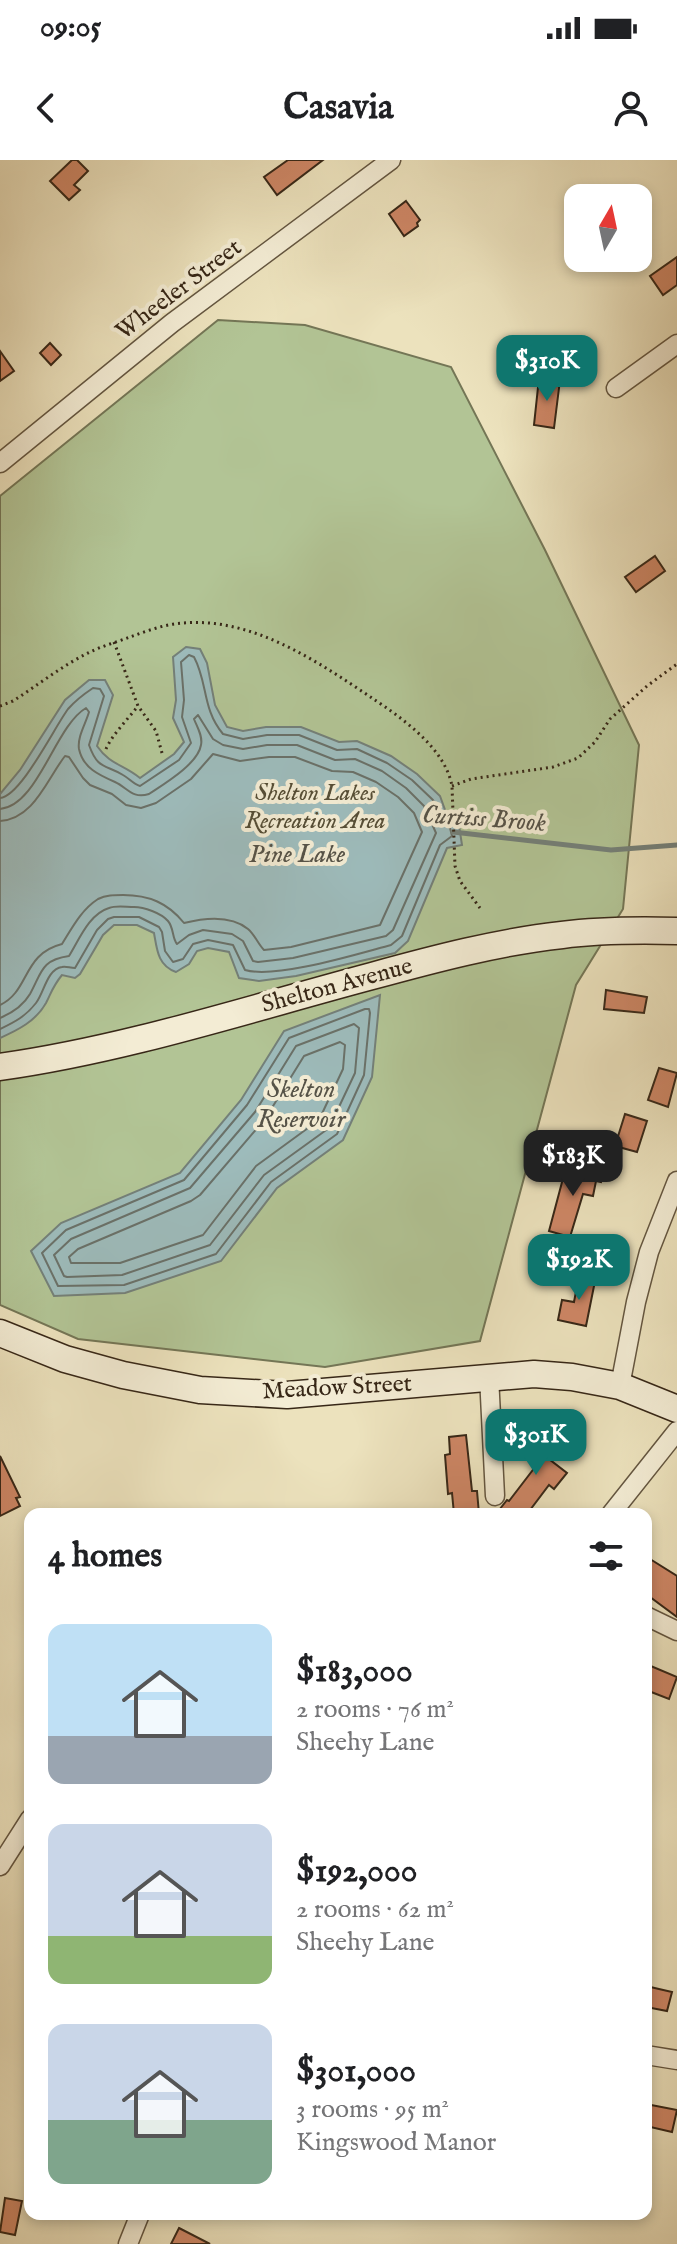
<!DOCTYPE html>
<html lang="en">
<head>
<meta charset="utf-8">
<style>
  body { margin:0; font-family:"IM FELL English",serif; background:#f2f2f2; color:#202124; height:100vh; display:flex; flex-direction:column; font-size:30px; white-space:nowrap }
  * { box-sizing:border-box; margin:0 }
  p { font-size:26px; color:#757577 }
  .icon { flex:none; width:44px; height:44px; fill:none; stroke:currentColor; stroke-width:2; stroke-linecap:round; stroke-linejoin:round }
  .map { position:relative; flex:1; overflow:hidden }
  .drawer { position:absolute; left:24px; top:1348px; width:628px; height:712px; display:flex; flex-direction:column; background:#fff; border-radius:16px; box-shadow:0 4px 12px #0003 }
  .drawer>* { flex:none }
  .needle { width:52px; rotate:9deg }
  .fabs { position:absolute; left:564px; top:24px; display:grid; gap:16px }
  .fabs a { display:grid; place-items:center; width:88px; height:88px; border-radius:16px; background:#fff; box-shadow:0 4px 12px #0003; font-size:40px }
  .price { position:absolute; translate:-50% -68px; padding:0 18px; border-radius:16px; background:#0f766e; color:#fff; font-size:26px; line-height:52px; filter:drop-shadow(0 2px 4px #0008) }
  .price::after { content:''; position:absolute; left:50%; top:48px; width:24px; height:18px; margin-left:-12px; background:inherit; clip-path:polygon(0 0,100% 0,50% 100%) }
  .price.selected { background:#222; color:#fff }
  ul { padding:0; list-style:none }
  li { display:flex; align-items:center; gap:24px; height:200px; padding:0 24px }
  li span { display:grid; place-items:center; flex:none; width:224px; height:160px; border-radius:16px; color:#555 }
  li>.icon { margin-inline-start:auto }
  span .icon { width:96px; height:96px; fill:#fffc; stroke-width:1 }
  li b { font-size:34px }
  h2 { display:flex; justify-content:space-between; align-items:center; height:96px; padding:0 24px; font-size:34px }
  .status { display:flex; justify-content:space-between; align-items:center; height:56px; padding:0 40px; background:#fff; direction:ltr }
  .status svg { height:22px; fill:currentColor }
  header { display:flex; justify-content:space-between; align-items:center; height:104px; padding:0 24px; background:#fff; font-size:36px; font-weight:800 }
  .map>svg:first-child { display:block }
  .green { fill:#b2c495; stroke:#747656; stroke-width:2 }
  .water { fill:#9dbbbb; stroke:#748079; stroke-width:2 }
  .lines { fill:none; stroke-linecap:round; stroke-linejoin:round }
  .shore { stroke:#6a7169; stroke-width:2 }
  .stream { stroke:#748079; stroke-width:5 }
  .building { fill:#cd8665; stroke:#372717; stroke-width:2 }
  .street-casing { stroke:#645640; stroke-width:21 }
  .secondary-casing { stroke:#372717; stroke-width:29 }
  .path { stroke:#372717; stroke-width:3; stroke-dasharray:2 4; stroke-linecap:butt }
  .street { stroke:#f3ecd4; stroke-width:18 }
  .secondary { stroke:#f3ecd4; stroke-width:26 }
  .labels { text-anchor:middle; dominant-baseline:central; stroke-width:8; stroke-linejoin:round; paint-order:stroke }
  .street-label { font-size:24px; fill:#372717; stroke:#f3ecd4 }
  .park-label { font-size:24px; font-style:italic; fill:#564e36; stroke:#f3ecd4 }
  .water-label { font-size:26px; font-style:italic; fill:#565348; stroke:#f3ecd4 }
</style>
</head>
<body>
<div class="status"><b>09:05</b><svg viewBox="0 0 49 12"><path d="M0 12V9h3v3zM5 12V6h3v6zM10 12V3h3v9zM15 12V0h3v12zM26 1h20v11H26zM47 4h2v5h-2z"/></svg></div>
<header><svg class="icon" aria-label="back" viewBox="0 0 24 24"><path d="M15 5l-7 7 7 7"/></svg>Casavia<svg class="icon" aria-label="person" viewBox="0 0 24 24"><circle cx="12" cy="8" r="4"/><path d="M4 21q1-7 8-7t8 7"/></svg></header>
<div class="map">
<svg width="677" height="2084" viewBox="0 0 677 2084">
  <rect width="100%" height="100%" fill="#ece2bd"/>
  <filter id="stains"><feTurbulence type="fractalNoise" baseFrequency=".0025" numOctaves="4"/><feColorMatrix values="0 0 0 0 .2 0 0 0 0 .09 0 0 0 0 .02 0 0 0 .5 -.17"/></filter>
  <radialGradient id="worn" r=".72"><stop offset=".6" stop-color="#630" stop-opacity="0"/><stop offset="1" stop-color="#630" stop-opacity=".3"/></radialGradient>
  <polygon class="green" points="218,160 305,165 451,207 545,390 639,585 623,749 576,825 480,1181 325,1207 78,1179 0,1145 0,336"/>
  <g class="water">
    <path d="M186 487 200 489 207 503 215 545 227 567 243 571 266 567H301L339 582 357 581 391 596 417 614 440 636 448 658 458 659 462 685 447 688 408 781 395 793 296 816 259 821 239 818 229 792 208 788 197 791 189 804 176 812C158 806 157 790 154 773L137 765H114L103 775 80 814 75 818 62 815C53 826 52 831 46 843 36 861 18 870 0 878V634L20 610 65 540 89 520H105L113 535 97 586C110 605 123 604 140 618L174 594 184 582 173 558 176 540 173 497Z"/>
    <polygon points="380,835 372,917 343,980 277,1028 221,1101 125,1133 54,1136 31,1091 61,1063 180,1013 241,940 284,871"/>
  </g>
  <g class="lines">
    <g class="shore">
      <path d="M0 638C21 636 54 568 68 549 75 541 84 534 93 528L100 529 104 536 89 585C98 610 105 604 123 615 130 619 133 624 140 626L179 600 191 583 182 557 184 540 181 502 189 495 194 497C208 523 202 549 223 574L243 579 267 575H299L337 590 357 589 387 603 412 620 433 640 442 662 450 668 452 676 440 685 402 776 391 785C357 794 276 819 245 810L233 785 208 780 193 784 183 799 173 802 165 791 162 772 159 767 139 757H114L108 759 97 770 75 808C70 808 66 806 62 807 47 809 44 833 36 843 26 856 15 862 0 869"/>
      <path d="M0 649C38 646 55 566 86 548L89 552C86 563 77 577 79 589 83 608 99 615 115 622 128 628 132 639 149 634 164 624 198 604 201 585 203 576 197 567 194 559L198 555 213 579 223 585 243 589 267 585H297L335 600 355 599 382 611 406 628 424 646 436 673 393 770 386 776 293 798 258 802 253 801 243 781 232 774 203 770 189 775 177 784C172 778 174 768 168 761 161 753 144 747 134 747 126 747 116 745 109 748 89 754 79 780 69 796 41 800 42 812 30 834 23 846 12 853 0 858"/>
      <path d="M0 661C34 659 47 619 65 596L69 597 83 618 90 625 112 634 126 645 141 648 156 643 191 619 213 594 240 601 269 597H295L332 611 353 612 376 622 398 637 414 653 422 672 380 765 291 787 264 790C258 784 255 775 248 769 231 755 204 758 184 763 168 743 149 735 123 735 114 735 106 735 98 739 81 750 72 768 62 784 22 794 30 831 0 845"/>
      <polygon points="365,849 369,849 370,853 364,915 337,974 271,1022 216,1094 124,1125 58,1126 42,1093 66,1070 184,1020 247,945 289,878"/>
      <polygon points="354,864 359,868 355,913 329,968 264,1015 210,1085 122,1115 67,1117 64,1116 54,1095 71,1079 190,1028 255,952 296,886"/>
      <polygon points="340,882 345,885 343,909 319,960 256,1006 203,1075 120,1103 71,1103 69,1097 78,1089 191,1041 200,1035 265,959 304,896"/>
    </g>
    <polyline class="stream" points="453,672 611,690 677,685"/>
  </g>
  <g class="building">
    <polygon points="72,0 77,0 88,11 74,25 80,30 69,40 50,21"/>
    <polygon points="288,0 323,0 277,35 264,17"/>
    <polygon points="406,41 420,60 417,63 418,66 404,76 389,54"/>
    <polygon points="677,97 677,125 663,135 650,116"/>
    <polygon points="50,183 61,195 51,205 40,193"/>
    <polygon points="0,191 14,211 0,221"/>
    <polygon points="539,218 560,220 554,268 534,265"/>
    <polygon points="655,396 665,411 636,432 625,417"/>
    <polygon points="606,830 647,837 644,853 604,849"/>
    <polygon points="659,908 677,913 668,947 648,940"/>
    <polygon points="625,954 647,961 637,992 615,986"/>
    <polygon points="581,1006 603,1010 601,1022 596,1021 593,1036 583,1034 570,1077 549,1071 565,1011 579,1014"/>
    <polygon points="584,1114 596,1116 586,1166 558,1160 562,1140 574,1142 579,1116 583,1117"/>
    <polygon points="538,1271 545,1276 548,1273 562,1284 549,1299 567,1313 554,1329 549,1325 527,1354 496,1354 507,1340 509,1341 542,1298 526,1285"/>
    <polygon points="466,1275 472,1331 477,1331 479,1354 454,1354 452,1333 448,1334 445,1295 450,1294 449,1277"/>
    <polygon points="0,1296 20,1337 16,1338 20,1346 0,1356"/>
    <polygon points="650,1399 677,1416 677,1457 646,1434 646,1406"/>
    <polygon points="646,1504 677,1517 669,1539 646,1530"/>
    <polygon points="646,1826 672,1832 667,1851 646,1847"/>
    <polygon points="646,1944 677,1950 672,1972 646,1966"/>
    <polygon points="5,2038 22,2041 15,2075 0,2072"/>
    <polygon points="179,2068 210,2084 171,2084"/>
  </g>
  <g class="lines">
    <g class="street-casing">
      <g id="street">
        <polyline points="616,228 677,184"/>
        <polyline points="0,303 172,163 391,0"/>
        <polyline points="489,1216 495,1336"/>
        <polyline points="620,1226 636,1142 649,1092 677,1021"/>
        <polyline points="611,1354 677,1271"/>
        <polyline points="646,1456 677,1471"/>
        <polyline points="0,1706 30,1659"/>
        <polyline points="646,1895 677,1900"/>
        <polyline points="128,2084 140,2054"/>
      </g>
    </g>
    <g class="secondary-casing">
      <g id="secondary">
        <path d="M0 907C127 889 248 849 372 816 434 799 498 782 562 775 600 770 638 770 677 771"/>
        <polyline points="0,1173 65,1199 123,1215 200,1230 287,1235 534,1214 572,1217 620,1226 677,1249"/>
      </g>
    </g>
    <g class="path">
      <polyline points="114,482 138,546 156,571 162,593"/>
      <path d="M0 546 13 541C38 525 63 505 90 492 102 486 117 482 130 477 147 471 165 464 183 463 252 457 317 501 372 538 402 558 445 588 452 626L455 706 460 721 480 748"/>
      <path d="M106 589C112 575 128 559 138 546"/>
      <polyline points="452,626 471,619 553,607 578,598 595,582 610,559 647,526 677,504"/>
    </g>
    <use href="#street" class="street"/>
    <use href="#secondary" class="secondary"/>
  </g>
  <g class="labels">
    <g class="street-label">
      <text transform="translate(179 130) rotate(-37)">Wheeler Street</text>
      <text transform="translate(337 826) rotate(-15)">Shelton Avenue</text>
      <text transform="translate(337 1228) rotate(-3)">Meadow Street</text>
    </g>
    <g class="park-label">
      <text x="315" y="633">Shelton Lakes<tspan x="315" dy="28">Recreation Area</tspan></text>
    </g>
    <g class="water-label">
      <text transform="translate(484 659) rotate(4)">Curtiss Brook</text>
      <text x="297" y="694">Pine Lake</text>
      <text x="301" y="929">Skelton<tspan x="301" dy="30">Reservoir</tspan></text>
    </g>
  </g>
  <rect width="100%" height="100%" filter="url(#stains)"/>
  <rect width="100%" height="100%" fill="url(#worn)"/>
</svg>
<div class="fabs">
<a><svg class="needle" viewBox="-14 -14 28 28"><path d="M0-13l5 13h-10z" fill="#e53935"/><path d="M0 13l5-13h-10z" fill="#757577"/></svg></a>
</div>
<b class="price" style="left:547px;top:243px">$310K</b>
<b class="price selected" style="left:573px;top:1038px">$183K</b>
<b class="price" style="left:579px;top:1142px">$192K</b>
<b class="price" style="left:536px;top:1317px">$301K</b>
<section class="drawer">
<h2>4 homes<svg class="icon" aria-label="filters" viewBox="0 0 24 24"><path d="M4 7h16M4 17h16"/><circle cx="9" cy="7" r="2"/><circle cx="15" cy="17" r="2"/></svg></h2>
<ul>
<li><span style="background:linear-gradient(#bfe0f5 70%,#9aa5b1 0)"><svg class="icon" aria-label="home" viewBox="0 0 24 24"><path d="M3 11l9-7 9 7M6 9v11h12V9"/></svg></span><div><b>$183,000</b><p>2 rooms · 76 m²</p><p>Sheehy Lane</p></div></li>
<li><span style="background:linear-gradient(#c9d6e8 70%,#8fb573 0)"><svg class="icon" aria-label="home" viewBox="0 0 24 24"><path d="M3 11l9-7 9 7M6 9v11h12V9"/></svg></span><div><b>$192,000</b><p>2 rooms · 62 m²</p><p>Sheehy Lane</p></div></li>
<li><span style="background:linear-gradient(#c9d6e8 60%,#7fa58c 0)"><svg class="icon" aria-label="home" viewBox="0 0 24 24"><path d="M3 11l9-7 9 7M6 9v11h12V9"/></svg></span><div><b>$301,000</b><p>3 rooms · 95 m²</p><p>Kingswood Manor</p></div></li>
</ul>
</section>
</div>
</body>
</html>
